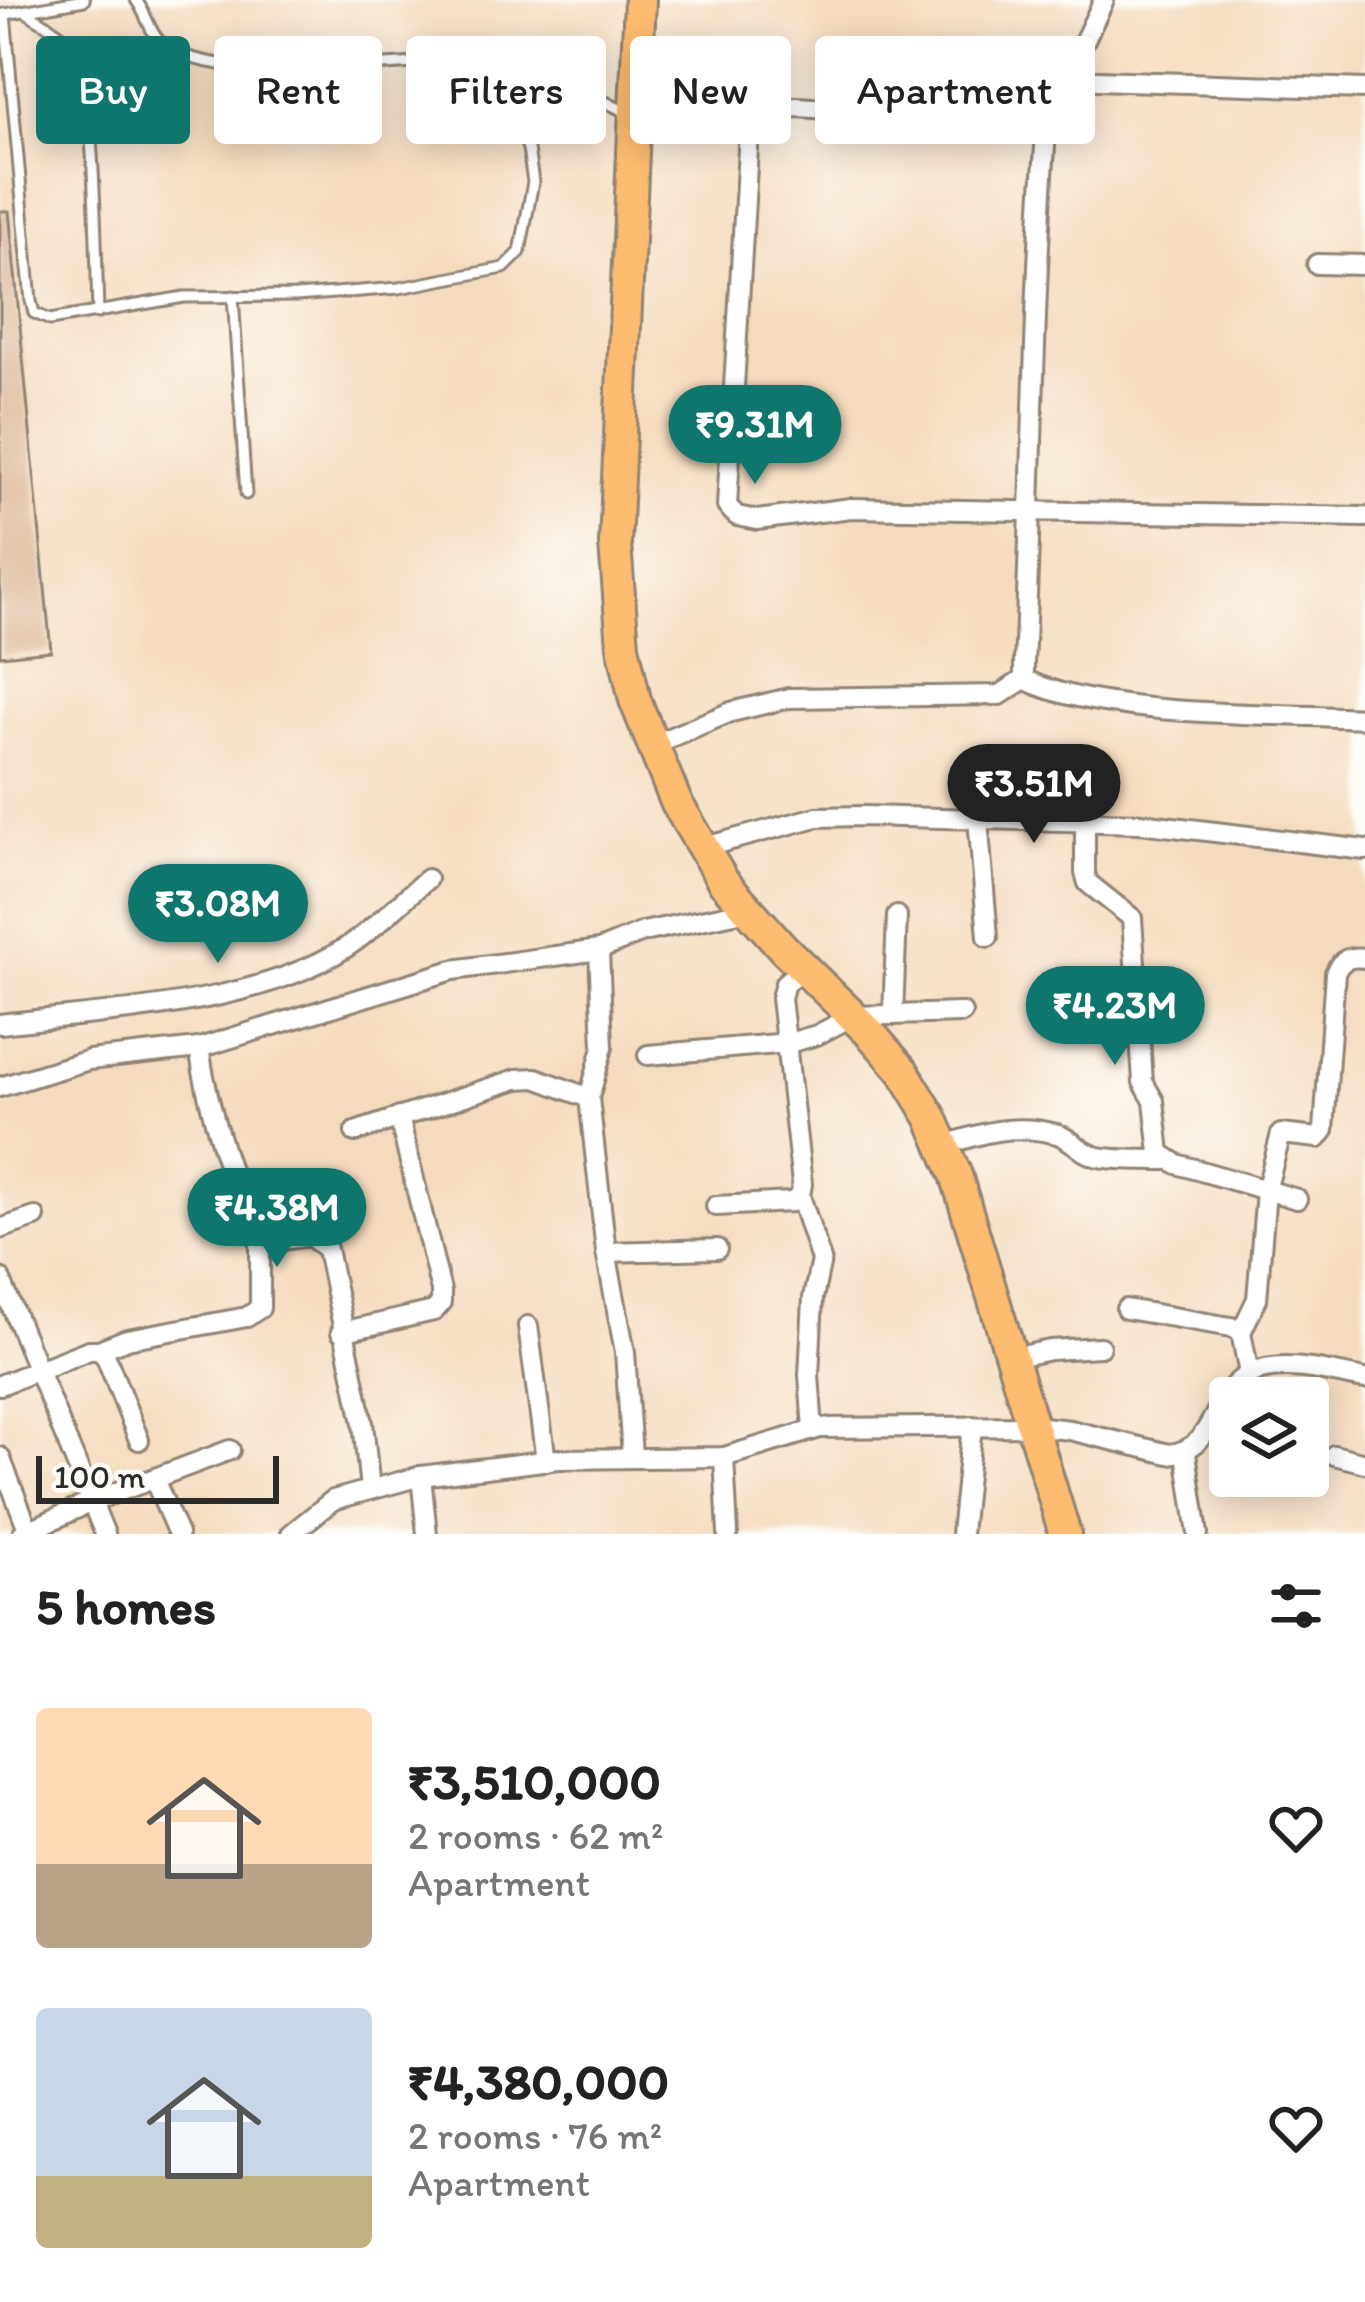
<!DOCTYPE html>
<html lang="en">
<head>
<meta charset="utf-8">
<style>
  body { margin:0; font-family:Itim,sans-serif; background:#f2f2f2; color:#222; height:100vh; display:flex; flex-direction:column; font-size:45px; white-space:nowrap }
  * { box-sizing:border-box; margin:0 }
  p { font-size:39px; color:#767676 }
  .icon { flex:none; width:66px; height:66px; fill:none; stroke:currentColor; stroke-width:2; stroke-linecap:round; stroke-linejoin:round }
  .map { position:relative; height:1534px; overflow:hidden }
  .sheet { display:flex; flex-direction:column; background:#fff; flex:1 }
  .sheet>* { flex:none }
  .banner { position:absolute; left:36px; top:36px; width:1293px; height:108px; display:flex; gap:24px }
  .tools { position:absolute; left:1209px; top:1377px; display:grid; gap:24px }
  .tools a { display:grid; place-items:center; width:120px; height:120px; border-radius:12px; background:#fff; box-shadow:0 6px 30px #0003; font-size:60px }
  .scale { position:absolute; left:36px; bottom:30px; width:243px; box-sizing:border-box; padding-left:12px; border:6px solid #2b2b2b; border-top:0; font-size:33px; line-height:42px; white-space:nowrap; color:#2b2b2b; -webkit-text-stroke:9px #fdfcf7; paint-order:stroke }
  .price { position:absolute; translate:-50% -102px; padding:0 27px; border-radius:42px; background:#0f766e; color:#fff; font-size:39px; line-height:78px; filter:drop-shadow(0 3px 6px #0008) }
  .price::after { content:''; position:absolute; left:50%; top:72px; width:36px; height:27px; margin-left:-18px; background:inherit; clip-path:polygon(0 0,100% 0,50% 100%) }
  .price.current { background:#222; color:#fff }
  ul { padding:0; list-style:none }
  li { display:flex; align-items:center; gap:36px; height:300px; padding:0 36px }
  li span { display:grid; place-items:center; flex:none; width:336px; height:240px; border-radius:12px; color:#555 }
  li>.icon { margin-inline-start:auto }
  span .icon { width:144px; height:144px; fill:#fffc; stroke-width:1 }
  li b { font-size:51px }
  h2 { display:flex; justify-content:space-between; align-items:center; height:144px; padding:0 36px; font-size:51px }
  .chip { padding:0 42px; border-radius:12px; background:#fff; box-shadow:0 6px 30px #0003; font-size:42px; line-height:108px }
  .chip.current { background:#0f766e; color:#fff }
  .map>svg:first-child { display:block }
  .building { fill:#dbb696 }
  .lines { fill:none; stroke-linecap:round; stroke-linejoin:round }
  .service-casing { stroke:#908374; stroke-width:15 }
  .minor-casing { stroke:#908374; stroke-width:24 }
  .primary-casing { stroke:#908374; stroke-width:36 }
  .service { stroke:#fff; stroke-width:9 }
  .minor { stroke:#fff; stroke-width:18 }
  .primary { stroke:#febc70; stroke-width:30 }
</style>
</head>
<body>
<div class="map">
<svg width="1365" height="1534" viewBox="0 0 1365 1534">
  <rect width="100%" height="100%" fill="#fdfcf7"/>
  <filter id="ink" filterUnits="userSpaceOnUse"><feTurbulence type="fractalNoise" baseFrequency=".00833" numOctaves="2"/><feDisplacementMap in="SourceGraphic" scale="24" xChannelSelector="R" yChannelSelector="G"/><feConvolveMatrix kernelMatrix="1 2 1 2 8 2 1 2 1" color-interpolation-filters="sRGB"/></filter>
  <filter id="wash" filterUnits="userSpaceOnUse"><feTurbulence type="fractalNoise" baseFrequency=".004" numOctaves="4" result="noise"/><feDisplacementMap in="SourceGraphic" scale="48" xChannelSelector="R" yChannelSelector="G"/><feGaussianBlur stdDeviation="2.7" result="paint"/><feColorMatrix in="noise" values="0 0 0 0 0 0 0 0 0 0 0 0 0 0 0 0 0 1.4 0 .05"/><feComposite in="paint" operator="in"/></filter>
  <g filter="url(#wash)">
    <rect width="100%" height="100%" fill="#f5dbbe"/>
    <g id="blocks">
      <polygon class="building" points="0,211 9,211 51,651 0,656"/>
    </g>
  </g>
  <g filter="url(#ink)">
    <use href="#blocks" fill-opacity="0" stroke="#908374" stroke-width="3"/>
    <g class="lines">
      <g class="service-casing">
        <g id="service">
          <path d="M136 0C147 14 150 36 165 46 229 89 423 58 505 58L524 62 628 113"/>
          <path d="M25 11C39 21 60 31 71 44 96 73 96 265 98 313"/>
          <polyline points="5,14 31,301 34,313 50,320 184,297 296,296 399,288 504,268 520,252 533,182 528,149 512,106 486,58"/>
          <polyline points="0,15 84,0"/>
          <polyline points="233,296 246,494"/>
        </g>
      </g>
      <g class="minor-casing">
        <g id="minor">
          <polyline points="1066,79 1104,0"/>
          <path d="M1365 89 1066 79 1050 87C1032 278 1034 471 1024 663V679C1100 718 1276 713 1365 718"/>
          <polyline points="1046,121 796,107 763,116 749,132 727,506 737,516 757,520 851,508 1365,517"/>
          <polyline points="1317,264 1365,265"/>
          <polyline points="652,745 731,712 789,698 1000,695 1024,679"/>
          <polyline points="978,819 988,937"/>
          <polyline points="1085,821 1085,873 1088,883 1132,918 1143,1082 1154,1101 1160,1153 1177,1164 1297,1199"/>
          <polyline points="701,848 817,817 862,816 1140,823 1365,850"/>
          <polyline points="599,950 603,1047 589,1098 606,1252 625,1352 632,1457"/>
          <polyline points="893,1015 897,916"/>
          <path d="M0 1024C108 1011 267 1006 357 940 381 922 404 899 427 879"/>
          <path d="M199 1048C208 1109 233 1189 260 1243L310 1236 327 1249 363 1423 370 1489"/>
          <polyline points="648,1055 789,1043 817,1035 853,1016 962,1013"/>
          <polyline points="0,1087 89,1060 199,1048 453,970 599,950 643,932 749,910"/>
          <polyline points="355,1132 517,1079 536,1078 589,1098"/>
          <path d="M944 1146C982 1132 1016 1123 1057 1134 1073 1139 1081 1154 1099 1157 1120 1161 1144 1159 1166 1160"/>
          <polyline points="800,1196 821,1260 813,1298 809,1375 813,1430"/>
          <polyline points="716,1206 792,1202 800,1196 802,1184 781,998 785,983 803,968"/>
          <polyline points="0,1229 35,1217"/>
          <polyline points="606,1252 717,1249"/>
          <polyline points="0,1278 105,1534"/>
          <polyline points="1126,1309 1231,1327 1241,1332 1249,1374"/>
          <polyline points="528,1326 546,1461"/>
          <polyline points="341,1332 434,1311 441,1303 441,1291 399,1117"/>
          <path d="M1241 1332 1257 1299 1266 1191 1281 1134 1318 1138 1324 1130 1335 973C1341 959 1350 956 1365 958"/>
          <polyline points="99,1350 127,1339 247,1317 260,1308 260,1243"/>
          <polyline points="1012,1358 1050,1350 1100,1347"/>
          <polyline points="0,1385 89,1350 99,1350 106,1357 139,1440"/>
          <polyline points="1186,1453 1198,1534"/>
          <polyline points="1334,1455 1365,1463"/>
          <polyline points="0,1457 30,1534"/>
          <polyline points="724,1457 728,1534"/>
          <polyline points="421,1476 427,1534"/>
          <polyline points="154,1479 178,1534"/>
          <polyline points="22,1534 91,1502 230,1450"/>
          <path d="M291 1534 333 1500 421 1476 559 1459 724 1457 820 1428 1034 1426 1070 1430 1169 1454C1218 1450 1210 1390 1252 1373 1286 1359 1331 1373 1365 1379"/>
          <polyline points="961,1534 972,1426"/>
        </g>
      </g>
      <g class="primary-casing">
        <polyline id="primary" points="640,0 615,544 623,646 635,700 676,802 723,881 784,949 870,1033 903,1071 931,1117 956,1175 1065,1534"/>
      </g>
      <use href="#service" class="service"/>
      <use href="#minor" class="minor"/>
      <use href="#primary" class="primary"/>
    </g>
  </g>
</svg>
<div class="tools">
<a><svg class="icon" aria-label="layers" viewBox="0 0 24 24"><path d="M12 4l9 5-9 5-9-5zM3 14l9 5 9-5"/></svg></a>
</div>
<div class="scale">100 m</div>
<b class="price" style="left:755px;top:487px">₹9.31M</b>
<b class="price current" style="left:1034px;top:846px">₹3.51M</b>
<b class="price" style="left:218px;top:966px">₹3.08M</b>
<b class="price" style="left:1115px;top:1068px">₹4.23M</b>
<b class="price" style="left:277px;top:1270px">₹4.38M</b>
<div class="banner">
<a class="chip current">Buy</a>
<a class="chip">Rent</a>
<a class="chip">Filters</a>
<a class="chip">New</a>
<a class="chip">Apartment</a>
</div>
</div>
<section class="sheet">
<h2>5 homes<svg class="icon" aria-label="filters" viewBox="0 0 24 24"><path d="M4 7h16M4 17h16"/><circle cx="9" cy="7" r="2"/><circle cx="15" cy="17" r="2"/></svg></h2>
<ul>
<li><span style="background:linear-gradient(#ffd9b3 65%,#b9a48a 0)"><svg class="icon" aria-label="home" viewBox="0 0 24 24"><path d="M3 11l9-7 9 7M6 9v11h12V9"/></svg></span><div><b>₹3,510,000</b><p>2 rooms · 62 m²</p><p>Apartment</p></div><svg class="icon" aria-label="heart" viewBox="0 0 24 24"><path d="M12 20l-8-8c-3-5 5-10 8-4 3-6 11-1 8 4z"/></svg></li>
<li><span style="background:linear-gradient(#c9d6e8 70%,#c2b280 0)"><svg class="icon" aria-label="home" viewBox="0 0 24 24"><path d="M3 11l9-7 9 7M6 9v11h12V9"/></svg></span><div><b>₹4,380,000</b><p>2 rooms · 76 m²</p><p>Apartment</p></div><svg class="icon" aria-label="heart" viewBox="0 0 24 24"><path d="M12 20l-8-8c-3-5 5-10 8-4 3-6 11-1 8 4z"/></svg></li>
</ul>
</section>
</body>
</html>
